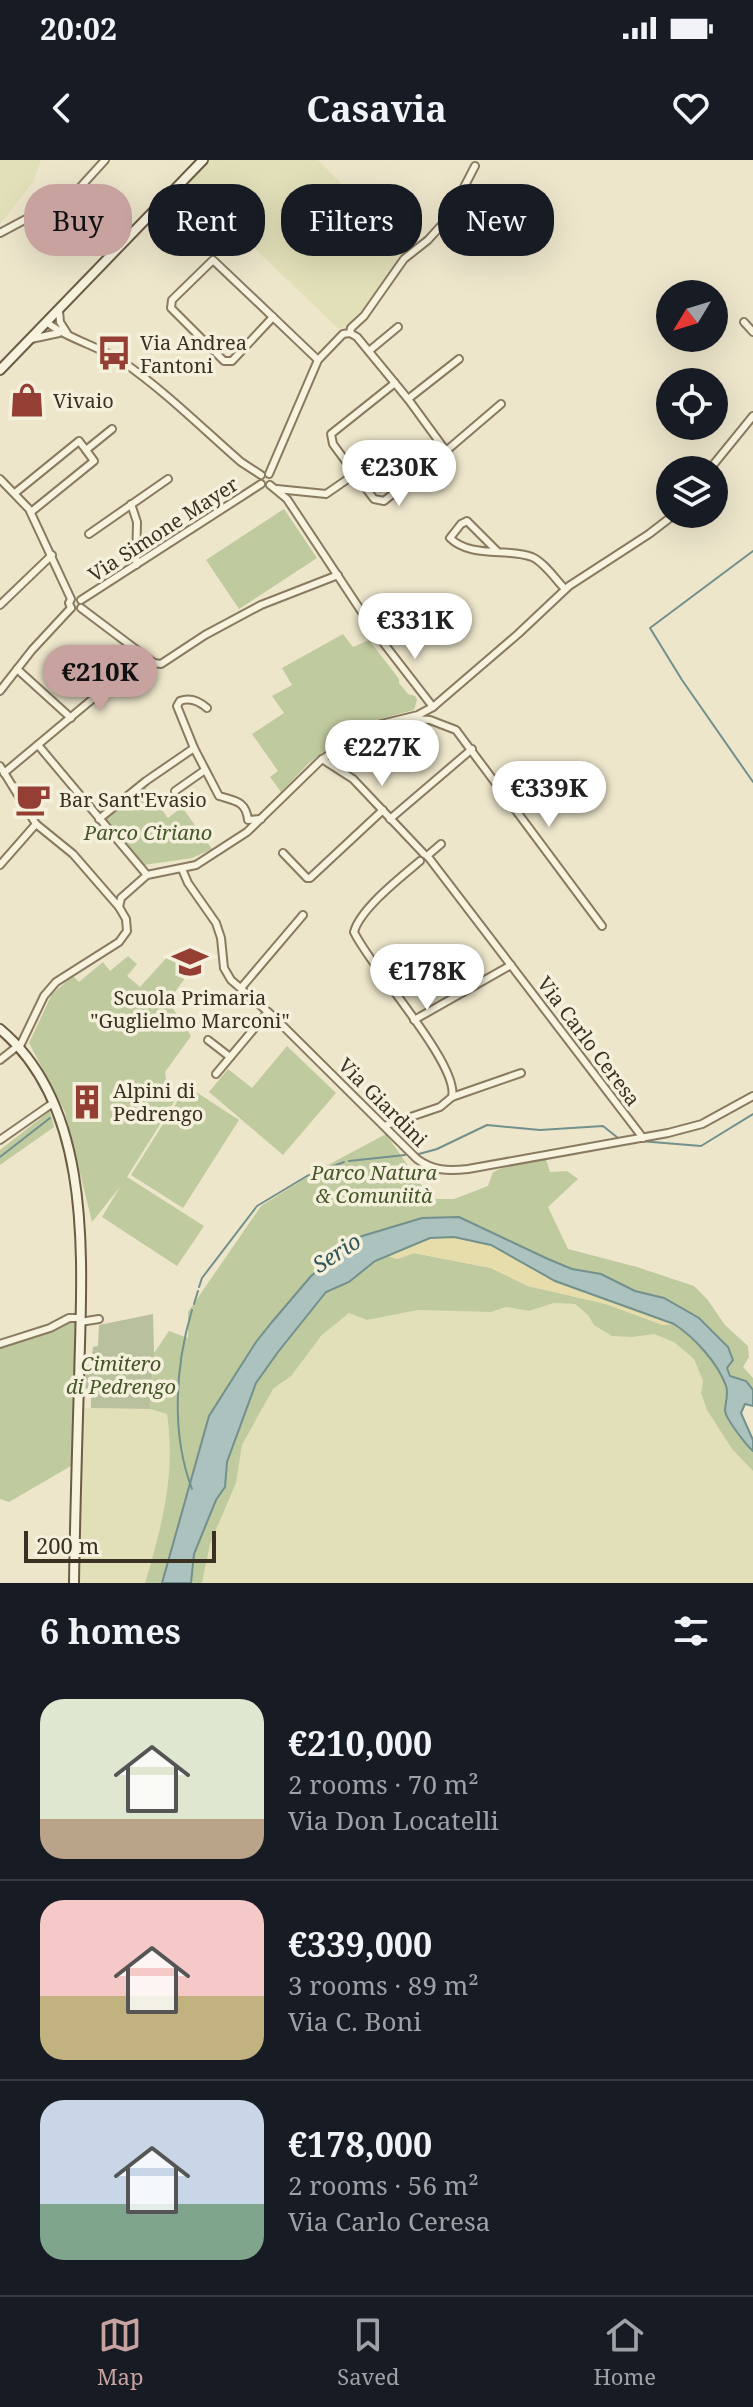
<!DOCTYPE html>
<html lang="en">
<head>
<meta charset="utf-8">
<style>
  body { margin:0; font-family:"Noto Serif",serif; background:#242831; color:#f1f3f6; height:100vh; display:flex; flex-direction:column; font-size:30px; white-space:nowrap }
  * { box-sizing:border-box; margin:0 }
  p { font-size:26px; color:#9ea1a6 }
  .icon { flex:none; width:44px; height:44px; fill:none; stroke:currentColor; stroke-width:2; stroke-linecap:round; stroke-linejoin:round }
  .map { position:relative; height:1423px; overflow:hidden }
  .drawer { display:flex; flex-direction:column; background:#171b24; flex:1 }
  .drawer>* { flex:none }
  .banner { position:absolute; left:24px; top:24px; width:706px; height:72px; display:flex; gap:16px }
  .needle { width:52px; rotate:232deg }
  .buttons { position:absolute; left:656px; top:120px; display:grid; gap:16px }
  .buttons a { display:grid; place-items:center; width:72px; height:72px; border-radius:50%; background:#171b24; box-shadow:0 8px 32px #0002; font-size:40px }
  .scale { position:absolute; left:24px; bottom:20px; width:192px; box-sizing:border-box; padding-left:8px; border:4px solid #3a3122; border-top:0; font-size:22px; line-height:28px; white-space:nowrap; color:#3a3122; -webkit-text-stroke:6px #f4f0db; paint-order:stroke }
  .price { position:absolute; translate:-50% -68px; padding:0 18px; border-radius:28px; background:#fff; color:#222; font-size:26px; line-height:52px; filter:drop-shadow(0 2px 4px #0008) }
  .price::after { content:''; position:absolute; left:50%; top:48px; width:24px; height:18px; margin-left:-12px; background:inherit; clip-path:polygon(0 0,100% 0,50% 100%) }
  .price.current { background:#c7a29f; color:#111 }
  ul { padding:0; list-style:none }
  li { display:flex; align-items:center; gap:24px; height:200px; padding:0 40px }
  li+li { border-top:2px solid #363941 }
  li span { display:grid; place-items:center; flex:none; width:224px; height:160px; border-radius:24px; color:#555 }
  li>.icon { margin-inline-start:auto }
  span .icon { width:96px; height:96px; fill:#fffc; stroke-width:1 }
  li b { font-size:34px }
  h2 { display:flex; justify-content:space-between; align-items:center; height:96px; padding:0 40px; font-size:34px }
  .pill { padding:0 28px; border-radius:32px; background:#171b24; box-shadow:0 8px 32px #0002; font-size:28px; line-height:72px }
  .pill.current { background:#c7a29f; color:#111 }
  .status { display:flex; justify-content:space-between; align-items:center; height:56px; padding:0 40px; background:#171b24; direction:ltr }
  .status svg { height:22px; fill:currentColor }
  header { display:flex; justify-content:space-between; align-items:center; height:104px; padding:0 40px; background:#171b24; font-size:36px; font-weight:700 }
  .tab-bar { display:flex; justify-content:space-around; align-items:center; height:112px; border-top:2px solid #363941; background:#171b24; font-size:22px; color:#9ea1a6 }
  .tab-bar a { display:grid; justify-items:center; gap:4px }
  .tab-bar .current { color:#c7a29f }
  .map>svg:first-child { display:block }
  .farmland { fill:#e2e0b9 }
  .green { fill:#c0ca9f }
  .sand { fill:#e6ddab }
  .cemetery { fill:#b8c09d }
  .water { fill:#abc2be; stroke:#72908c; stroke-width:2 }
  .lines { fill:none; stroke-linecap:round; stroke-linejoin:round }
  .stream { stroke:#72908c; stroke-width:2 }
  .street-casing { stroke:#897a60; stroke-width:10 }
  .secondary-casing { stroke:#6b5c43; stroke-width:12 }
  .street { stroke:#f7f3de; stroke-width:6 }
  .secondary { stroke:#f7f3de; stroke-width:8 }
  .labels { text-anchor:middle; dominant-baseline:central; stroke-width:7; stroke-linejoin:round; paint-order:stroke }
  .poi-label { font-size:20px; fill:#3a3122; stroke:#f4f0db; text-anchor:start }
  .street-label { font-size:20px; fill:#3a3122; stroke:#f4f0db }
  .park-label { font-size:20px; font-style:italic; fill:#46552a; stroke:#f4f0db }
  .water-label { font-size:22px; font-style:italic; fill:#335759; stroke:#f4f0db }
</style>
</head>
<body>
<div class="status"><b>20:02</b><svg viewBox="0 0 49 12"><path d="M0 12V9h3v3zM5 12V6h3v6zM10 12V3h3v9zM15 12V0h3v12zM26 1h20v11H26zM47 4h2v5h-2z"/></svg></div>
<header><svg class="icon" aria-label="back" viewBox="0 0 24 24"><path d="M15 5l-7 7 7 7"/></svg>Casavia<svg class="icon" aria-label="heart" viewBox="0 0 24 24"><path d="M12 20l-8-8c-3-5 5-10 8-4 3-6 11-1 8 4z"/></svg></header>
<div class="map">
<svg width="753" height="1423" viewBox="0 0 753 1423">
  <rect width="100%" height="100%" fill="#ede6cb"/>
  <g class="farmland">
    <polygon points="0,0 41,0 33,22 0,64"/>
    <polygon points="209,0 318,0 391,74 405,104 348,166 339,169 188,25"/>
    <polygon points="554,1143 575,1144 588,1155 594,1165 654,1174 674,1182 694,1199 703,1221 701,1233 707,1250 732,1289 753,1311 753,1423 202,1423 210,1384 236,1323 242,1285 273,1229 280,1225 333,1164 349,1153 368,1160 418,1150 490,1152 506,1147 529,1151"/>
    <polygon points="83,1248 150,1249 167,1254 172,1285 170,1315 165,1349 145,1423 80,1423"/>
  </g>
  <g class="green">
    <polygon points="284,349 317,398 239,449 206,400"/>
    <polygon points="343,474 353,487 369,480 399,519 399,523 408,534 415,536 417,540 414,550 360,564 308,604 281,632 270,617 278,611 252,574 284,553 272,536 292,525 282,508"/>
    <polygon points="145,627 168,658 182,647 212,689 192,698 144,705 105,659"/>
    <polygon points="169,795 189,813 168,841 191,876 165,912 167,928 174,942 127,1017 204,1066 177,1106 102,1057 120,1027 92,1062 65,952 29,883 52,834 73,816 79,822 103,802 110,811 128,796 137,804 127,816 140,827"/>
    <polygon points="287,886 336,933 283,995 209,932 228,909 252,928"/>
    <polygon points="187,926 239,960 183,1048 131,1015"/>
    <polygon points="50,951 54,967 0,1005 0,990"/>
    <path d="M386 974 431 1039H454L488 1026 493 1012 507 1006 546 999 550 1012 567 1011 578 1019 548 1047 568 1089 637 1107 694 1126 707 1139 725 1165 748 1186 749 1197 743 1207 753 1218V1230L746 1221 730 1216 727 1208 664 1138 635 1131 601 1114 572 1109 548 1099 459 1057 311 1116 272 1162 256 1182 209 1256 162 1423H145C162 1365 176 1315 167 1254L150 1249 154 1193 169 1171 188 1178V1152L261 1046 315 1012Z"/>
    <path d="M414 1093 491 1108 528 1126 606 1144 663 1165 674 1164C695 1177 718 1203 726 1226 729 1233 725 1243 725 1250 726 1259 746 1285 753 1291V1311L732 1289 707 1250 701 1233 703 1221 694 1199 674 1182 654 1174 632 1177 612 1176 594 1165 588 1155 575 1144 554 1143 529 1151 506 1147 491 1152 418 1150 367 1160 349 1153 322 1175 291 1216 273 1229 242 1285 236 1323 210 1384 202 1423H191L194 1394 216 1340 225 1327 227 1302 256 1223 278 1192 326 1132 349 1122 375 1101 388 1096 397 1099Z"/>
    <polygon points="75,1161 71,1306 9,1342 0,1339 0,1186"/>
  </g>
  <polygon class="sand" points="454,1077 491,1085 555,1121 674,1164 663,1165 606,1144 528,1126 491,1108 414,1093 397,1099 388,1096 430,1078"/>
  <polygon class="cemetery" points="153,1154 154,1193 150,1249 91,1248 91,1229 84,1228 83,1205 91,1205 93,1187 98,1186 99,1165"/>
  <path class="water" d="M459 1057 548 1099 572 1109 601 1114 635 1131 664 1138 699 1158 728 1187 733 1200 727 1208 730 1216 746 1221 753 1230V1246L745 1244 741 1253 753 1280V1291C746 1285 726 1259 725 1251 725 1243 729 1233 726 1226 718 1203 694 1177 674 1164L555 1121 491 1085 454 1077 430 1078 375 1101 349 1122 326 1132 278 1192 256 1223 227 1302 225 1327 216 1340 194 1394 191 1423H162L209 1256 256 1182 272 1162 311 1116 359 1077 422 1058Z"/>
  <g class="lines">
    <g class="stream">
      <polyline points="753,391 650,468 682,520 753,622"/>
      <polyline points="640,981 701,986 753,954"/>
      <polyline points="419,994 437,989 487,965 540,970 603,966 618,978"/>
      <polyline points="0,997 50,958"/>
      <polyline points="349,1001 405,995"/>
      <polyline points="199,1127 202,1118 257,1046 307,1016 344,1002"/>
      <polyline points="194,1144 198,1131"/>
      <path d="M192 1150C175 1206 171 1274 192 1329"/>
    </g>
    <g class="street-casing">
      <g id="street">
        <polyline points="0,73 75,33 105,0"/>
        <polygon points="213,100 273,157 232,201 224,201 171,148 172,140"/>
        <polyline points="59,151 60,162 67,173"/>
        <polyline points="273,157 318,200"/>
        <path d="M47 162C61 176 103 188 123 202 165 231 203 269 241 302L261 315"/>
        <polyline points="744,162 753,172"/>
        <polyline points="350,173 357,177 408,239 446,291 501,244"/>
        <polyline points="31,179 59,173"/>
        <polyline points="369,191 398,167"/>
        <polyline points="408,239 459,199"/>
        <polyline points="709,310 753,256"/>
        <polyline points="269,314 318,200 343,174 350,173 351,168 364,156 404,99 428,80 448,58 475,6"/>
        <polyline points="355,314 374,339 384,341 446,291"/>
        <polyline points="0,319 29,349 71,439 69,443 71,448"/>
        <polyline points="270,325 287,339 375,472 433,547"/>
        <polyline points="277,329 326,334 355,314 333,284 331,274 395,223"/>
        <polyline points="15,333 79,281 86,290"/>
        <polyline points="131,344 137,362 136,405"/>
        <polyline points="31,352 94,301 86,290 112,269"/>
        <polyline points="89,374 168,319"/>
        <path d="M498 392 467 361 461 364 450 378C470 398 507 388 532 397 544 402 556 420 565 429"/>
        <polyline points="81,440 261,324"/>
        <polyline points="0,445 52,395"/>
        <polyline points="81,448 154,503 161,504 205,475 261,445 338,415"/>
        <polyline points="17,509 71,558"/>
        <polyline points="0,531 32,490 71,448"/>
        <path d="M207 548C199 541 190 537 180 541L177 546 194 588 219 636C235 641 246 641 248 660L261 659"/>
        <polyline points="413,559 430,560 456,570 602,766"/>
        <polyline points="38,585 147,715"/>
        <polyline points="322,599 353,619 424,694"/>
        <polyline points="0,606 36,664 73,694 119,747 126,759 127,771 119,782 56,822 44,836 20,886"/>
        <polyline points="4,613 144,496"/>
        <polyline points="175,631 205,610"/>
        <polyline points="99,659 146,621 194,588"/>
        <polyline points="390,659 472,589"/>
        <polyline points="283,693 307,718 310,718 383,650"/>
        <polyline points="427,696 441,684"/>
        <polyline points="429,698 643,978"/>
        <path d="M420 701C401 717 360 749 354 772 370 807 460 905 452 937"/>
        <polyline points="0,705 36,664"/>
        <path d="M182 709 188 723 216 763 221 778 224 808 231 820 275 858 417 999C433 1011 448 1011 468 1009L668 973 702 964 753 936"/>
        <polyline points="119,747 121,738 147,715 196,705 247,672 320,601 356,575 377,565 418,555 433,547 518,474 569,426 649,374 675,354"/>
        <polyline points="241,828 303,755"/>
        <polyline points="414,860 511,805"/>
        <polyline points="208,880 230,897"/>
        <polyline points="0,900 19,885"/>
        <polyline points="216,914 268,852"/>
        <polyline points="384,966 440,947 452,937 521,913"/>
        <polyline points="0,980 53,943"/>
        <polyline points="80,1162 99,1159"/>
        <polyline points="0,1184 50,1168 69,1158 80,1158"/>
      </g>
    </g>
    <g class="secondary-casing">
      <g id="secondary">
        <polyline points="0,210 203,0"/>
        <path d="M0 869C97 950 81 1109 79 1223 77 1290 75 1356 74 1423"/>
      </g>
    </g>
    <use href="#street" class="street"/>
    <use href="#secondary" class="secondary"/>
  </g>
  <defs>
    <g id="bus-bare" transform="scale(2.76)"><path d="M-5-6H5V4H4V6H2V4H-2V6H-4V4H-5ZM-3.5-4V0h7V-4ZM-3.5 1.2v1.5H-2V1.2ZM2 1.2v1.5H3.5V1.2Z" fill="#943e34" stroke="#f4f0db" stroke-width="2.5" paint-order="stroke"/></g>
    <g id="shop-bare" transform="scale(2.76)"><path d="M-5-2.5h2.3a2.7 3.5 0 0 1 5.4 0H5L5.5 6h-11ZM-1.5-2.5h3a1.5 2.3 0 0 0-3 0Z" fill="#943e34" stroke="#f4f0db" stroke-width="2.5" paint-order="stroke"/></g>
    <g id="cafe-bare" transform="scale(2.76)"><path d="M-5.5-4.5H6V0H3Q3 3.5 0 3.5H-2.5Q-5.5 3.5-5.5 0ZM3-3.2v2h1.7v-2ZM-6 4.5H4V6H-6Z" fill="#943e34" stroke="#f4f0db" stroke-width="2.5" paint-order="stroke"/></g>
    <g id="school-bare" transform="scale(2.76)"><path d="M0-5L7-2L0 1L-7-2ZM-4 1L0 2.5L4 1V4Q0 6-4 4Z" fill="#943e34" stroke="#f4f0db" stroke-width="2.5" paint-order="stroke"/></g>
    <g id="building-bare" transform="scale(2.76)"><path d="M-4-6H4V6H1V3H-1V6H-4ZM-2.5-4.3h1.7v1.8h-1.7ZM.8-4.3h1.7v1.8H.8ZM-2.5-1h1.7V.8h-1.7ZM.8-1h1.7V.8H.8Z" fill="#943e34" stroke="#f4f0db" stroke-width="2.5" paint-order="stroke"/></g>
  </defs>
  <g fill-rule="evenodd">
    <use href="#bus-bare" x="114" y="193"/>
    <use href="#shop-bare" x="27" y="240"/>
    <use href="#cafe-bare" x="33" y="639"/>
    <use href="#school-bare" x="190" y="802"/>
    <use href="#building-bare" x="87" y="942"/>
  </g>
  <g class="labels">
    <g class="poi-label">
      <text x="140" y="182">Via Andrea<tspan x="140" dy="23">Fantoni</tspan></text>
      <text x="53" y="240">Vivaio</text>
      <text x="59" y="639">Bar Sant'Evasio</text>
      <text x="190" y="837" text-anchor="middle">Scuola Primaria<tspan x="190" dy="23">"Guglielmo Marconi"</tspan></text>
      <text x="113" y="930">Alpini di<tspan x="113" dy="23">Pedrengo</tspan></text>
    </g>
    <g class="street-label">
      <text transform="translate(163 369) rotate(-33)">Via Simone Mayer</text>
      <text transform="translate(589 881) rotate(53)">Via Carlo Ceresa</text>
      <text transform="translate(383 942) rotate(45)">Via Giardini</text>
    </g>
    <g class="park-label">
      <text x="148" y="672">Parco Ciriano</text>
      <text x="374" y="1012">Parco Natura<tspan x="374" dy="23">&amp; Comuniità</tspan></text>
      <text x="121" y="1203">Cimitero<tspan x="121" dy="23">di Pedrengo</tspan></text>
    </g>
    <g class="water-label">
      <text transform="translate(336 1092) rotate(-33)">Serio</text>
    </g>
  </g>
</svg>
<div class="buttons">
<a><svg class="needle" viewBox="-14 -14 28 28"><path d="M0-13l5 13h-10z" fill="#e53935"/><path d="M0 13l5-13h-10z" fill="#9ea1a6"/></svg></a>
<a><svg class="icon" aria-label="locate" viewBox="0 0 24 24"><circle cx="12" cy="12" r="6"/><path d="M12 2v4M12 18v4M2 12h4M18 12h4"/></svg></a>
<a><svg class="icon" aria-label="layers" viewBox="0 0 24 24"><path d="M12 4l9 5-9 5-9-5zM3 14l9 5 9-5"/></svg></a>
</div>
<div class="scale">200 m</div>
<b class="price" style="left:399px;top:348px">€230K</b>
<b class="price" style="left:415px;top:501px">€331K</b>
<b class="price current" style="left:100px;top:553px">€210K</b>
<b class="price" style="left:382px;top:628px">€227K</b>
<b class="price" style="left:549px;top:669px">€339K</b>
<b class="price" style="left:427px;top:852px">€178K</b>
<div class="banner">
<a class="pill current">Buy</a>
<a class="pill">Rent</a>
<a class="pill">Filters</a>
<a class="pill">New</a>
</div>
</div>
<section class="drawer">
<h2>6 homes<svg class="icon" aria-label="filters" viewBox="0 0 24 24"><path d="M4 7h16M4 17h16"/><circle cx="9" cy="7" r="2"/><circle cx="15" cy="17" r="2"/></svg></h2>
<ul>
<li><span style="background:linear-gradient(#dfe7d0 75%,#b9a48a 0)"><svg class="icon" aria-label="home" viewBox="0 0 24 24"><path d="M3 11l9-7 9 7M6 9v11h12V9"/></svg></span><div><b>€210,000</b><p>2 rooms · 70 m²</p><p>Via Don Locatelli</p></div></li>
<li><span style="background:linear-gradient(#f6c9c9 60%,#c2b280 0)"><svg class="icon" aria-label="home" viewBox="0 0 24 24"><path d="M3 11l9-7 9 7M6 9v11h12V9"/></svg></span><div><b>€339,000</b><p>3 rooms · 89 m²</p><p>Via C. Boni</p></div></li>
<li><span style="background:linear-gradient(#c9d6e8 65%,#7fa58c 0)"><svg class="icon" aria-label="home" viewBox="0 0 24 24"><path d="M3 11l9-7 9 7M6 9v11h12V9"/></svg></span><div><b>€178,000</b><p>2 rooms · 56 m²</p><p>Via Carlo Ceresa</p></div></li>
</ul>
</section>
<nav class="tab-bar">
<a class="current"><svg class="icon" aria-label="map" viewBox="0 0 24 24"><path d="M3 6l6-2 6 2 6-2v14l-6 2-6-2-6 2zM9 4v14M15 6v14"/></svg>Map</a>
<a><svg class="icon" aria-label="saved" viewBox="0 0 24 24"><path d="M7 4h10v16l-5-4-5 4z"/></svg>Saved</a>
<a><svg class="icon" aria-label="home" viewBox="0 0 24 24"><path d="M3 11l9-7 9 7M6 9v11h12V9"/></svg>Home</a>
</nav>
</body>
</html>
